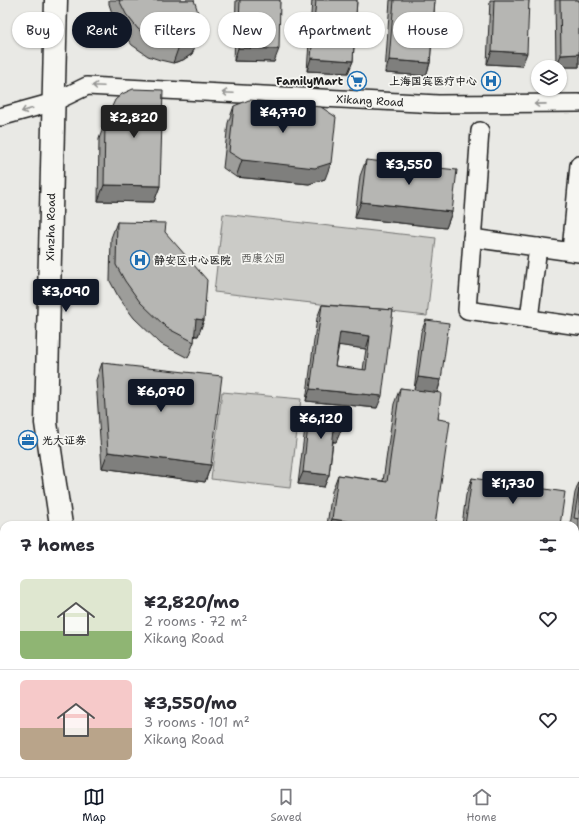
<!DOCTYPE html>
<html lang="en">
<head>
<meta charset="utf-8">
<style>
  body { margin:0; font-family:"Shantell Sans","LXGW WenKai TC",sans-serif; background:#f7f7f7; color:#2b2b33; height:100vh; display:flex; flex-direction:column; font-size:15px; white-space:nowrap }
  * { box-sizing:border-box; margin:0 }
  p { font-size:13px; color:#7c7c81 }
  .icon { flex:none; width:22px; height:22px; fill:none; stroke:currentColor; stroke-width:2; stroke-linecap:round; stroke-linejoin:round }
  .map { position:relative; flex:1; overflow:hidden }
  .drawer { position:absolute; left:0px; top:521px; width:579px; height:256px; display:flex; flex-direction:column; background:#fff; border-radius:12px 12px 0 0; box-shadow:0 1px 3px #0004 }
  .drawer>* { flex:none }
  .banner { position:absolute; left:12px; top:12px; width:555px; height:36px; display:flex; gap:8px }
  .controls { position:absolute; left:531px; top:60px; display:grid; gap:8px }
  .controls a { display:grid; place-items:center; width:36px; height:36px; border-radius:50%; background:#fff; box-shadow:0 1px 3px #0004; font-size:20px }
  .price { position:absolute; translate:-50% -34px; padding:0 9px; border-radius:4px; background:#111827; color:#fff; font-size:13px; line-height:26px; filter:drop-shadow(0 1px 2px #0008) }
  .price::after { content:''; position:absolute; left:50%; top:24px; width:12px; height:9px; margin-left:-6px; background:inherit; clip-path:polygon(0 0,100% 0,50% 100%) }
  .price.on { background:#222; color:#fff }
  ul { padding:0; list-style:none }
  li { display:flex; align-items:center; gap:12px; height:100px; padding:0 20px }
  li+li { border-top:1px solid #e1e1e2 }
  li span { display:grid; place-items:center; flex:none; width:112px; height:80px; border-radius:6px; color:#555 }
  li>.icon { margin-inline-start:auto }
  span .icon { width:48px; height:48px; fill:#fffc; stroke-width:1 }
  li b { font-size:17px }
  h2 { display:flex; justify-content:space-between; align-items:center; height:48px; padding:0 20px; font-size:17px }
  .tag { padding:0 14px; border-radius:18px; background:#fff; box-shadow:0 1px 3px #0004; font-size:14px; line-height:36px }
  .tag.on { background:#111827; color:#fff }
  .menu { display:flex; justify-content:space-around; align-items:center; height:56px; border-top:1px solid #e1e1e2; background:#fff; font-size:11px; color:#7c7c81 }
  .menu a { display:grid; justify-items:center; gap:2px }
  .menu .on { color:#111827 }
  .map>svg:first-child { display:block }
  .green { fill:#cbcbc7; stroke:#747472 }
  .lines { fill:none; stroke-linecap:round; stroke-linejoin:round }
  .minor-casing { stroke:#1c1c1c; stroke-width:20 }
  .major-casing { stroke:#1c1c1c; stroke-width:25 }
  .minor { stroke:#f6f6f2; stroke-width:17 }
  .major { stroke:#f6f6f2; stroke-width:22 }
  .wall { fill:#9d9d9a; stroke:#1c1c1c; fill-rule:evenodd }
  .shaded-wall { fill:#7f7f7d; stroke:#1c1c1c }
  .building { fill:#b6b6b3; stroke:#1c1c1c; fill-rule:evenodd }
  .oneway { stroke:#949492 }
  .labels { text-anchor:middle; dominant-baseline:central; stroke-width:3.5; stroke-linejoin:round; paint-order:stroke }
  .poi-label { font-size:11px; font-weight:bold; fill:#1c1c1c; stroke:#f6f6f2; text-anchor:end }
  .street-label { font-size:11px; fill:#1c1c1c; stroke:#f6f6f2 }
  .park-label { font-size:11px; fill:#51514f; stroke:#f6f6f2 }
</style>
</head>
<body>
<div class="map">
<svg width="579" height="777" viewBox="0 0 579 777">
  <rect width="100%" height="100%" fill="#e9e9e5"/>
  <filter id="ink" filterUnits="userSpaceOnUse"><feTurbulence type="fractalNoise" baseFrequency=".025" numOctaves="2"/><feDisplacementMap in="SourceGraphic" scale="8" xChannelSelector="R" yChannelSelector="G"/><feConvolveMatrix kernelMatrix="1 2 1 2 8 2 1 2 1" color-interpolation-filters="sRGB"/></filter>
  <g filter="url(#ink)">
    <g class="green">
      <polygon points="223,214 436,238 427,316 214,292"/>
      <polygon points="222,392 301,399 290,488 211,479"/>
    </g>
    <g class="lines">
      <g class="minor-casing">
        <g id="minor">
          <polyline points="0,117 54,102 87,86 438,104 579,103"/>
          <polyline points="480,131 467,310 579,326"/>
          <polyline points="472,238 579,253"/>
          <polyline points="571,251 579,165"/>
          <polyline points="529,319 538,247"/>
          <polyline points="575,618 578,603"/>
          <polyline points="575,740 576,733"/>
          <polyline points="57,777 58,773"/>
          <polyline points="568,777 569,773"/>
        </g>
      </g>
      <g class="major-casing">
        <g id="major">
          <polyline points="56,0 46,423 61,525"/>
          <polyline points="98,773 98,777"/>
        </g>
      </g>
      <use href="#minor" class="minor"/>
      <use href="#major" class="major"/>
    </g>
    <g class="wall">
      <polygon points="109,0 194,0 198,38 192,54 183,60 173,63 160,60 148,56 132,45 120,30 114,19 109,4"/>
      <polygon points="236,0 280,0 274,62 234,61"/>
      <polygon points="312,0 357,0 353,61 348,73 307,71"/>
      <polygon points="390,0 435,0 430,63 426,76 385,73"/>
      <polygon points="490,0 529,0 522,66 487,64"/>
      <polygon points="555,0 579,0 579,67 556,67"/>
      <polygon points="234,106 325,179 309,184 236,177 223,168 228,123"/>
      <polygon points="105,122 160,186 154,202 98,201 99,139"/>
      <polygon points="366,160 452,212 446,228 355,218 360,176"/>
      <polygon points="117,222 165,232 204,320 198,336 194,336 194,342 188,358 161,344 134,318 119,298 110,281 111,238"/>
      <path d="M322 305 393 310 377 408 306 401 317 318ZM339 345 366 349 363 370 335 366Z"/>
      <polygon points="426,320 441,380 437,393 438,419 435,525 327,525 332,491 338,475 383,481 394,404 400,388 414,390 421,332"/>
      <polygon points="102,363 211,465 205,482 102,468 96,380"/>
      <polygon points="310,407 341,430 336,442 333,442 329,475 324,487 298,484 306,420"/>
      <polygon points="472,478 560,525 462,525 466,495"/>
      <polygon points="579,482 579,536 575,536 575,525 570,525 575,493"/>
      <polygon points="329,773 374,773 372,777 328,777"/>
    </g>
    <g class="shaded-wall">
      <polygon points="198,38 192,54 183,60 173,63 179,46"/>
      <polygon points="238,48 279,49 274,62 234,61"/>
      <polygon points="492,51 527,53 522,66 487,64"/>
      <polygon points="579,54 579,67 556,67 561,55"/>
      <polygon points="311,58 353,61 348,73 307,71"/>
      <polygon points="389,60 430,63 426,76 385,73"/>
      <polygon points="242,160 331,163 325,179 309,184 236,177"/>
      <polygon points="104,185 160,186 154,202 98,201"/>
      <polygon points="361,202 452,212 446,228 355,218"/>
      <polygon points="196,319 204,320 198,336 190,335"/>
      <polygon points="340,332 370,336 366,349 336,345"/>
      <polygon points="418,377 441,380 437,393 414,390"/>
      <polygon points="310,389 382,396 377,408 306,401"/>
      <polygon points="334,429 341,430 336,442 330,441"/>
      <polygon points="108,452 211,465 205,482 102,468"/>
      <polygon points="303,472 329,475 324,487 298,484"/>
      <polygon points="332,519 374,525 330,525"/>
    </g>
    <g class="building">
      <polygon points="119,0 194,0 197,9 200,26 198,38 189,44 179,46 166,44 153,40 138,29 126,14"/>
      <polygon points="240,0 280,0 279,49 238,48"/>
      <polygon points="316,0 357,0 353,61 311,58"/>
      <polygon points="394,0 435,0 430,63 389,60"/>
      <polygon points="494,0 529,0 527,53 492,51"/>
      <polygon points="560,0 579,0 579,54 561,55"/>
      <polygon points="133,89 163,90 160,186 104,185 105,122 115,100 122,94"/>
      <polygon points="249,100 321,107 336,117 331,163 315,168 242,160 229,152 234,106"/>
      <polygon points="366,160 457,170 452,212 361,202"/>
      <polygon points="117,222 166,223 165,232 207,280 204,320 196,319 194,342 167,328 140,302 125,281 116,265"/>
      <path d="M322 305 393 310 382 396 310 389ZM340 332 370 336 366 370 335 366Z"/>
      <polygon points="426,320 449,323 441,380 418,377"/>
      <polygon points="102,363 222,376 211,465 108,452"/>
      <polygon points="400,388 441,393 438,419 450,421 435,525 374,525 332,519 338,475 387,482"/>
      <polygon points="310,407 343,411 341,430 334,429 329,475 303,472"/>
      <polygon points="472,478 565,492 560,525 465,525"/>
      <polygon points="579,488 579,519 574,518"/>
    </g>
    <defs><path id="oneway-shaft" d="M-6 0H5M1.5-3L5.5 0L1.5 3" fill="none" stroke-width="1.6" stroke-linecap="round" stroke-linejoin="round"/></defs>
    <g class="oneway">
      <use href="#oneway-shaft" transform="translate(98 86) rotate(-177)"/>
      <use href="#oneway-shaft" transform="translate(228 93) rotate(-177)"/>
      <use href="#oneway-shaft" transform="translate(540 104) rotate(179)"/>
      <use href="#oneway-shaft" transform="translate(27 110) rotate(163)"/>
    </g>
  </g>
  <defs>
    <g id="supermarket-ring" transform="scale(1)"><circle r="9.5" fill="#f6f6f2" stroke="#1f6fb2" stroke-width="1.5"/><path d="M-6-5.5h2.5l.6 2H6L4.5 2H-2.5L-4.4-4H-6ZM-1.5 3.2a1.3 1.3 0 1 0 .1 0ZM3 3.2a1.3 1.3 0 1 0 .1 0Z" fill="#1f6fb2"/></g>
    <g id="hospital-ring" transform="scale(1)"><circle r="9.5" fill="#f6f6f2" stroke="#1f6fb2" stroke-width="1.5"/><path d="M-5-5h3v3.5h4V-5h3V5h-3V1.5h-4V5h-3Z" fill="#1f6fb2"/></g>
    <g id="office-ring" transform="scale(1)"><circle r="9.5" fill="#f6f6f2" stroke="#1f6fb2" stroke-width="1.5"/><path d="M-6-3h4V-5.5h4V-3h4V5H-6ZM-1-4.5V-3h2v-1.5ZM-6 0V1H6V0Z" fill="#1f6fb2"/></g>
  </defs>
  <g fill-rule="evenodd">
    <use href="#supermarket-ring" x="357" y="81"/>
    <use href="#hospital-ring" x="491" y="81"/>
    <use href="#hospital-ring" x="140" y="260"/>
    <use href="#office-ring" x="28" y="440"/>
  </g>
  <g class="labels">
    <g class="poi-label">
      <text x="343" y="81">FamilyMart</text>
      <text x="477" y="81">上海国宾医疗中心</text>
      <text x="154" y="260" text-anchor="start">静安区中心医院</text>
      <text x="42" y="440" text-anchor="start">光大证券</text>
    </g>
    <g class="street-label">
      <text transform="translate(370 101) rotate(3)">Xikang Road</text>
      <text transform="translate(51 227) rotate(-89)">Xinzha Road</text>
    </g>
    <g class="park-label">
      <text x="263" y="258">西康公园</text>
    </g>
  </g>
</svg>
<div class="controls">
<a><svg class="icon" aria-label="layers" viewBox="0 0 24 24"><path d="M12 4l9 5-9 5-9-5zM3 14l9 5 9-5"/></svg></a>
</div>
<b class="price" style="left:283px;top:134px">¥4,770</b>
<b class="price on" style="left:134px;top:139px">¥2,820</b>
<b class="price" style="left:409px;top:186px">¥3,550</b>
<b class="price" style="left:66px;top:313px">¥3,090</b>
<b class="price" style="left:161px;top:413px">¥6,070</b>
<b class="price" style="left:321px;top:440px">¥6,120</b>
<b class="price" style="left:513px;top:505px">¥1,730</b>
<div class="banner">
<a class="tag">Buy</a>
<a class="tag on">Rent</a>
<a class="tag">Filters</a>
<a class="tag">New</a>
<a class="tag">Apartment</a>
<a class="tag">House</a>
</div>
<section class="drawer">
<h2>7 homes<svg class="icon" aria-label="filters" viewBox="0 0 24 24"><path d="M4 7h16M4 17h16"/><circle cx="9" cy="7" r="2"/><circle cx="15" cy="17" r="2"/></svg></h2>
<ul>
<li><span style="background:linear-gradient(#dfe7d0 65%,#8fb573 0)"><svg class="icon" aria-label="home" viewBox="0 0 24 24"><path d="M3 11l9-7 9 7M6 9v11h12V9"/></svg></span><div><b>¥2,820/mo</b><p>2 rooms · 72 m²</p><p>Xikang Road</p></div><svg class="icon" aria-label="heart" viewBox="0 0 24 24"><path d="M12 20l-8-8c-3-5 5-10 8-4 3-6 11-1 8 4z"/></svg></li>
<li><span style="background:linear-gradient(#f6c9c9 60%,#b9a48a 0)"><svg class="icon" aria-label="home" viewBox="0 0 24 24"><path d="M3 11l9-7 9 7M6 9v11h12V9"/></svg></span><div><b>¥3,550/mo</b><p>3 rooms · 101 m²</p><p>Xikang Road</p></div><svg class="icon" aria-label="heart" viewBox="0 0 24 24"><path d="M12 20l-8-8c-3-5 5-10 8-4 3-6 11-1 8 4z"/></svg></li>
</ul>
</section>
</div>
<nav class="menu">
<a class="on"><svg class="icon" aria-label="map" viewBox="0 0 24 24"><path d="M3 6l6-2 6 2 6-2v14l-6 2-6-2-6 2zM9 4v14M15 6v14"/></svg>Map</a>
<a><svg class="icon" aria-label="saved" viewBox="0 0 24 24"><path d="M7 4h10v16l-5-4-5 4z"/></svg>Saved</a>
<a><svg class="icon" aria-label="home" viewBox="0 0 24 24"><path d="M3 11l9-7 9 7M6 9v11h12V9"/></svg>Home</a>
</nav>
</body>
</html>
